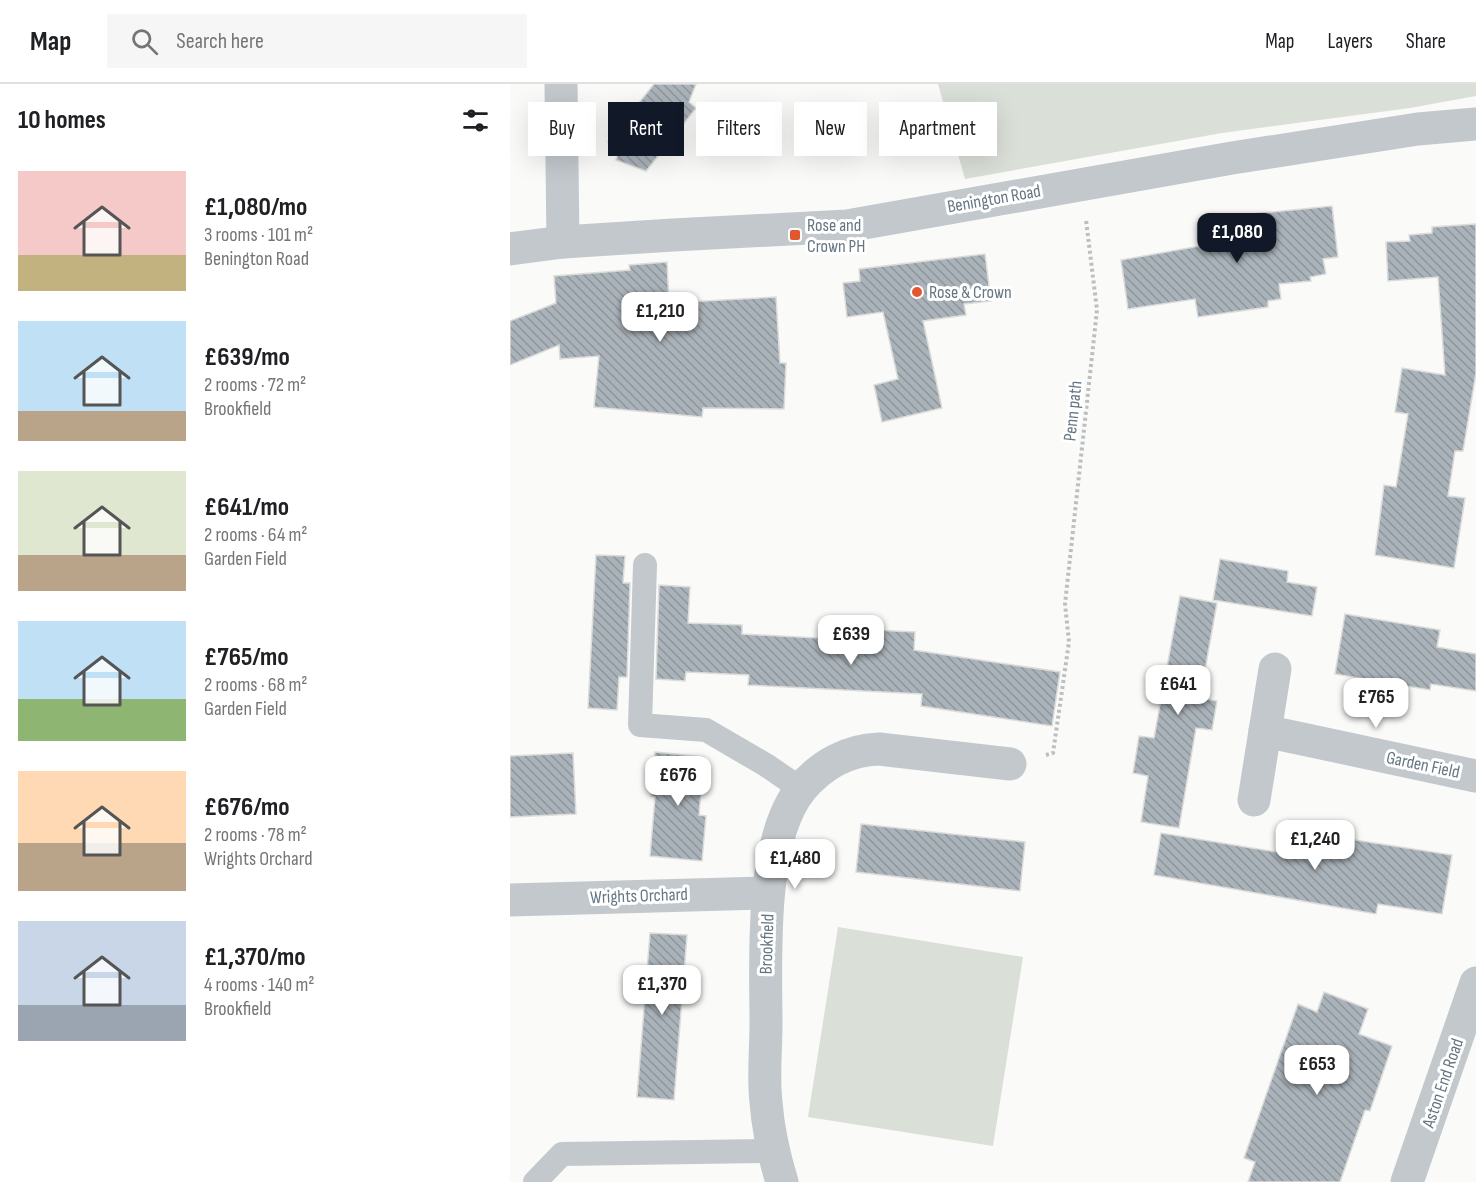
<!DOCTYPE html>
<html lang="en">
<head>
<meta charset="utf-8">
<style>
  body { margin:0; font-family:"Sofia Sans Condensed",sans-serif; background:#f6f6f6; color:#202124; height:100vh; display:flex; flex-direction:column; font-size:22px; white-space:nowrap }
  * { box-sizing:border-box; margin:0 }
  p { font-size:20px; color:#757577 }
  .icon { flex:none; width:33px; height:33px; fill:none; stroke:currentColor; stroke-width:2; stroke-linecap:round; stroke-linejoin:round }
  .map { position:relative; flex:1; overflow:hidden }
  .side { display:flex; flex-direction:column; background:#fff; width:510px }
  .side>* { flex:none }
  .hud { position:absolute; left:18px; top:18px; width:570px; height:54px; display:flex; gap:12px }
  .price { position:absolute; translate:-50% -51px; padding:0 14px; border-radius:12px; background:#fff; color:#222; font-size:20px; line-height:39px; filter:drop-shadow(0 2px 3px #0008) }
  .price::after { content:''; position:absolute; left:50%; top:36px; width:18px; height:14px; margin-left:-9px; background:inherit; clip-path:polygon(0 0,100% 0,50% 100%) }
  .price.selected { background:#111827; color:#fff }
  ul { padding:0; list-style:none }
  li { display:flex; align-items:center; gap:18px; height:150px; padding:0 18px }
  li span { display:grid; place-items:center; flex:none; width:168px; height:120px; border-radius:0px; color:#555 }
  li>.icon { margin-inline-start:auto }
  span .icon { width:72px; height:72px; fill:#fffc; stroke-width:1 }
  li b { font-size:26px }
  h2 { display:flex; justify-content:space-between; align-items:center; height:72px; padding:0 18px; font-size:26px }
  .chip { padding:0 21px; border-radius:0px; background:#fff; box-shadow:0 6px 24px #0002; font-size:21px; line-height:54px }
  .chip.selected { background:#111827; color:#fff }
  header { display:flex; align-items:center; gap:36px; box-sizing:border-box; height:84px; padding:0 30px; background:#fff; border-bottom:2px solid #e0e0e0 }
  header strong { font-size:28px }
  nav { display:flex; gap:33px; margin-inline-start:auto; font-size:21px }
  .search { width:420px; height:54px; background:#f6f6f6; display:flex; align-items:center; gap:15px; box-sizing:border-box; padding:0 21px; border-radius:0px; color:#757577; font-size:22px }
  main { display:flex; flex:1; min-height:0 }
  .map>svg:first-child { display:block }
  .green { fill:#dadfd7 }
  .building { fill:url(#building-back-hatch); stroke:#dcdcda; stroke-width:1.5 }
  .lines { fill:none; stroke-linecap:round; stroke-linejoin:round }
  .path { stroke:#bbbfc2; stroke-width:4; stroke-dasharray:3 3; stroke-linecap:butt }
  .lane { stroke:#c3c8cc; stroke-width:24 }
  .street { stroke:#c3c8cc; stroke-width:33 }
  .poi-dot { fill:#e4572e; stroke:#fff; stroke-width:2 }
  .labels { text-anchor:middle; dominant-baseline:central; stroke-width:6; stroke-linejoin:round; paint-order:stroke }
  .street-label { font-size:18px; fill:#657683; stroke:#fff }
  .poi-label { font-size:18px; fill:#657683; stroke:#fff; text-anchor:start }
</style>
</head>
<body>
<header>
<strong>Map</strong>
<div class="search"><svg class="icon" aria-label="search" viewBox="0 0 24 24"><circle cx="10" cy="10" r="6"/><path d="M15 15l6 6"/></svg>Search here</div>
<nav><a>Map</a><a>Layers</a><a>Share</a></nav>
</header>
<main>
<section class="side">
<h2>10 homes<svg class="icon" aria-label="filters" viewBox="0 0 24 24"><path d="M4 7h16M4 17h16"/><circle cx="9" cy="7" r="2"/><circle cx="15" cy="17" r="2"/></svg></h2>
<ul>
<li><span style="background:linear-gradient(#f6c9c9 70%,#c2b280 0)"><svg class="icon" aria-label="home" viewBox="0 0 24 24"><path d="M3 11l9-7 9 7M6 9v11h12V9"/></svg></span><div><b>£1,080/mo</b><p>3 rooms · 101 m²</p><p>Benington Road</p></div></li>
<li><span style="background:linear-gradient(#bfe0f5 75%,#b9a48a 0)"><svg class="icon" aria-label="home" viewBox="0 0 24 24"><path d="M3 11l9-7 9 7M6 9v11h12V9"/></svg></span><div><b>£639/mo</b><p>2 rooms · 72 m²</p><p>Brookfield</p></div></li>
<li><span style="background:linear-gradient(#dfe7d0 70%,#b9a48a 0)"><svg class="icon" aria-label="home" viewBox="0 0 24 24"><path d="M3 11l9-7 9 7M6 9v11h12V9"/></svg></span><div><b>£641/mo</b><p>2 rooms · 64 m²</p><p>Garden Field</p></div></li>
<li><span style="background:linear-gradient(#bfe0f5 65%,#8fb573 0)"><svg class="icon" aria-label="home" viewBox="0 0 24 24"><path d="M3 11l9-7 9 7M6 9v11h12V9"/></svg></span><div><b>£765/mo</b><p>2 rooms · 68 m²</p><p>Garden Field</p></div></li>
<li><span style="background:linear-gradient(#ffd9b3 60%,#b9a48a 0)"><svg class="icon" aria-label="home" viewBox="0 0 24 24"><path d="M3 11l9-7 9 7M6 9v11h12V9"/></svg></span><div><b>£676/mo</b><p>2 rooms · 78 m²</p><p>Wrights Orchard</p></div></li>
<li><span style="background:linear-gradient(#c9d6e8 70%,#9aa5b1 0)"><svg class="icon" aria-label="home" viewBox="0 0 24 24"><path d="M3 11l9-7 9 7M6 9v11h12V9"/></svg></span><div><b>£1,370/mo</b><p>4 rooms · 140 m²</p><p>Brookfield</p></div></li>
</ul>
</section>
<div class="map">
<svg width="966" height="1098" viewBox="0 0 966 1098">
  <defs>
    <pattern id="building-back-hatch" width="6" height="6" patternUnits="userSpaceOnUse" patternTransform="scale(1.5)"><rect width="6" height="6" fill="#aab3b9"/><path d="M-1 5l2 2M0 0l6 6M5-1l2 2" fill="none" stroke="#8e969c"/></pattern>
  </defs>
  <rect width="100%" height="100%" fill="#fafaf8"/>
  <g class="green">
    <polygon points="428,0 966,0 966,12 900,24 712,49 455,95"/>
    <polygon points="328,843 513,873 483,1062 298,1033"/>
  </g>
  <g class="building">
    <polygon points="144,0 186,0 179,18 186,24 136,87 106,76 109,67 98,58"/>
    <polygon points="822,122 828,173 813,175 816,190 800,193 801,197 769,200 771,215 758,217 758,223 688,233 685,215 618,225 611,176 724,156 721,132"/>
    <polygon points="966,140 966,289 953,367 945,367 938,412 955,414 944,484 865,471 874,401 886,403 898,330 885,328 892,284 935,291 928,193 878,197 876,158 900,157 899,151 922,149 922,143"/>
    <polygon points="475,170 481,217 454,220 456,231 413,237 432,324 372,338 364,301 388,295 373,228 337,233 333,199 350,197 349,185"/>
    <polygon points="157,178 159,219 266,213 270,279 276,279 274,325 193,324 192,333 84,323 89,272 50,275 49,261 0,281 0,237 46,219 44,192 120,186 119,181"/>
    <polygon points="86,471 115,472 113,499 120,499 117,593 109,593 107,626 78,624"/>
    <polygon points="710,475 778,487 777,498 807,503 802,532 703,516"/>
    <polygon points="149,501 180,503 178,539 232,541 232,550 363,557 364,546 405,548 404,566 550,588 542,642 411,622 412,610 238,601 239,591 176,588 175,597 146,595"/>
    <polygon points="670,512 707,519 690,614 707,617 702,646 686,644 669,744 631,738 638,692 623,689 629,652 644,654"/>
    <polygon points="835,530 930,546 927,563 966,570 966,607 921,600 920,606 825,590"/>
    <polygon points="145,668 194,673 189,731 196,732 192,777 140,772 145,713 141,712"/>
    <polygon points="63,669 66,730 0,733 0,672"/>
    <polygon points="351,740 515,758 510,807 346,788"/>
    <polygon points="781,746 942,771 932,830 868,820 866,830 644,791 651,749 778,770"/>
    <polygon points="140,849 177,851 164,1016 127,1013"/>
    <polygon points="814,908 858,925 849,950 882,962 860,1027 855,1026 830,1098 738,1098 745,1078 734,1074 788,920 807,928"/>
  </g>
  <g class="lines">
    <polyline class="path" points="536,671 543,669 559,558 555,520 587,226 576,136"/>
    <g class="lane">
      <polyline points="135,481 130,641 196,646 256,681 291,705"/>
      <polyline points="25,1098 52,1070 262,1067"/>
    </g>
    <g class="street">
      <polyline points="51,0 53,158"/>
      <polyline points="0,165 53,158 163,151 337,142 722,74 908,45 966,40"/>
      <polyline points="755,647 966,692"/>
      <polyline points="744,716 765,585"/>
      <polyline points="0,816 258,809"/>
      <path d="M272 1098C264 1072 258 1045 256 1018 253 993 256 966 256 940 256 875 249 758 291 705 311 681 338 666 369 665L500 680"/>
      <polyline points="897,1098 966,899"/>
    </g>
  </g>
  <g class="poi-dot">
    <rect x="279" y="145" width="12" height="12" rx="3"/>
    <circle cx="407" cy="208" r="6"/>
  </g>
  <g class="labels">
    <g class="street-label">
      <text transform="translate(484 115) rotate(-10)">Benington Road</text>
      <text transform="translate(563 327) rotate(-84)">Penn path</text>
      <text transform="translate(913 681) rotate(12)">Garden Field</text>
      <text transform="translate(129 812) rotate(-2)">Wrights Orchard</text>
      <text transform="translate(257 860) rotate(-88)">Brookfield</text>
      <text transform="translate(933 999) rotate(-71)">Aston End Road</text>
    </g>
    <g class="poi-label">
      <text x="297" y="141">Rose and<tspan x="297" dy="21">Crown PH</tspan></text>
      <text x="419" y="208">Rose &amp; Crown</text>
    </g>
  </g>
</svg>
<b class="price selected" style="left:727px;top:180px">£1,080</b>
<b class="price" style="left:150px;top:259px">£1,210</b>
<b class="price" style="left:341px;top:582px">£639</b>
<b class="price" style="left:668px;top:632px">£641</b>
<b class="price" style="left:866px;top:645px">£765</b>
<b class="price" style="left:168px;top:723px">£676</b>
<b class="price" style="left:805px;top:787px">£1,240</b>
<b class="price" style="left:285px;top:806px">£1,480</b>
<b class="price" style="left:152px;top:932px">£1,370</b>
<b class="price" style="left:807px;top:1012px">£653</b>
<div class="hud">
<a class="chip">Buy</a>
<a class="chip selected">Rent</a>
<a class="chip">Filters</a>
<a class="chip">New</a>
<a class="chip">Apartment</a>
</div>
</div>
</main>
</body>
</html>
